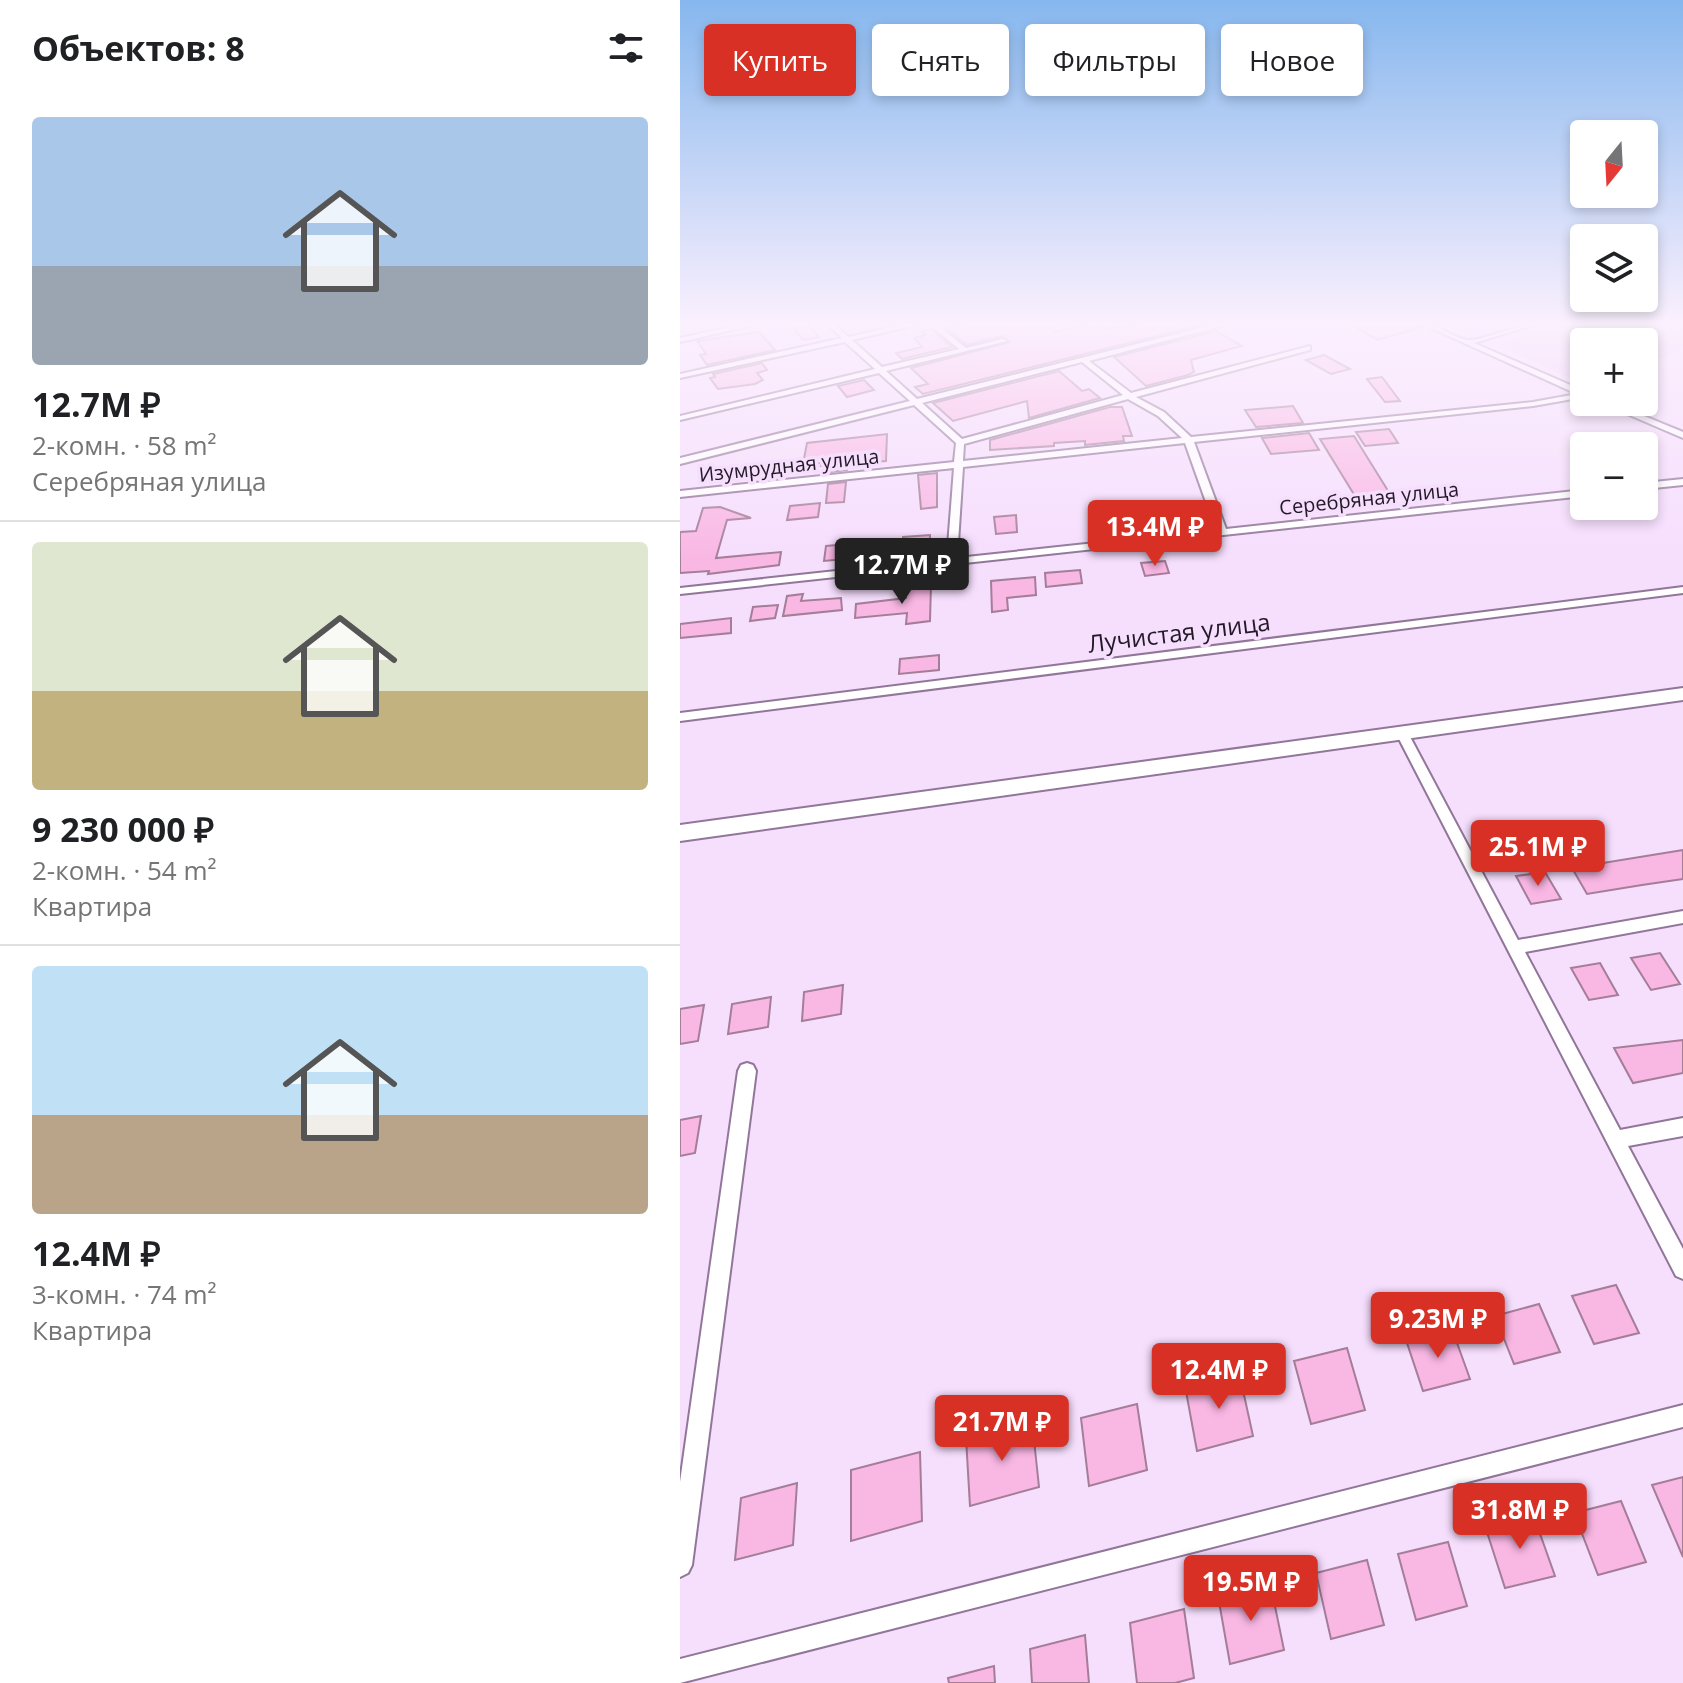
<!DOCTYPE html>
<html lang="ru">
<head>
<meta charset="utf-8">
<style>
  body { margin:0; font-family:"Open Sans",sans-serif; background:#f6f6f6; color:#202124; height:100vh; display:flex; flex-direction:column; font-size:30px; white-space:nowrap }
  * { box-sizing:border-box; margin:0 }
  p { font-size:26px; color:#757577 }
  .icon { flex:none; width:44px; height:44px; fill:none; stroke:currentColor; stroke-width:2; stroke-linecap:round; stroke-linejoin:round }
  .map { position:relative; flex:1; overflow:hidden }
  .side { display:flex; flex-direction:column; background:#fff; width:680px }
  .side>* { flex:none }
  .guide { position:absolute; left:24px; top:24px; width:760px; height:72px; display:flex; gap:16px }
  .needle { width:52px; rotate:198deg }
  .tools { position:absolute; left:890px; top:120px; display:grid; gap:16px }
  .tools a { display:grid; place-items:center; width:88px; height:88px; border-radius:8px; background:#fff; box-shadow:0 4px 12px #0003; font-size:40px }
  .price { position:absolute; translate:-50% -68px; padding:0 18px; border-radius:8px; background:#d93025; color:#fff; font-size:26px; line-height:52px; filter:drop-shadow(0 2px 4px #0008) }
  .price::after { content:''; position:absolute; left:50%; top:48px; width:24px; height:18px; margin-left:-12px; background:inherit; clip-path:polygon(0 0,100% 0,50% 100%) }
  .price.on { background:#222; color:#fff }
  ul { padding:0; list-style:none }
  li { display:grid; align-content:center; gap:16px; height:424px; padding:0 32px }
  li+li { border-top:2px solid #e0e0e0 }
  li span { display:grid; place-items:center; height:248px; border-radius:8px; color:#555 }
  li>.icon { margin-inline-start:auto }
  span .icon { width:144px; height:144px; fill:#fffc; stroke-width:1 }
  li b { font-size:34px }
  h2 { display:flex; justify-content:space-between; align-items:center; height:96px; padding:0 32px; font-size:34px }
  .chip { padding:0 28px; border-radius:8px; background:#fff; box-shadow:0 4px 12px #0003; font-size:28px; line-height:72px }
  .chip.on { background:#d93025; color:#fff }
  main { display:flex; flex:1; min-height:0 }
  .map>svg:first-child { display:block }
  .built { fill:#edd1f5 }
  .building { fill:#f9b7e4; stroke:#a47d97; stroke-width:2 }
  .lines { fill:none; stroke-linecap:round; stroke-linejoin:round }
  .minor-casing { stroke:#917699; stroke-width:4 }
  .secondary-casing { stroke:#917699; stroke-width:4 }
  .minor { fill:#fff; fill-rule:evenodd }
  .secondary { fill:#fff; fill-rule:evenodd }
  .labels { text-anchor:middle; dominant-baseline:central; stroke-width:7; stroke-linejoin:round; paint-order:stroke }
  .far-street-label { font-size:20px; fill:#231927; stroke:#f6defd }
  .street-label { font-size:24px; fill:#231927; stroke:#f6defd }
</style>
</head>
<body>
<main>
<section class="side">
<h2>Объектов: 8<svg class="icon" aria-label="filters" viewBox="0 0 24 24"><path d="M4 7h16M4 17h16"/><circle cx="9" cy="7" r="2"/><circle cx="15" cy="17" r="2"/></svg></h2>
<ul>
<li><span style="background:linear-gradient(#a9c7e8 60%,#9aa5b1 0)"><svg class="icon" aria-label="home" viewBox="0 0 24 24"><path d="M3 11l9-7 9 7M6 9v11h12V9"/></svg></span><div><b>12.7M ₽</b><p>2-комн. · 58 m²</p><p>Серебряная улица</p></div></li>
<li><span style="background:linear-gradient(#dfe7d0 60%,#c2b280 0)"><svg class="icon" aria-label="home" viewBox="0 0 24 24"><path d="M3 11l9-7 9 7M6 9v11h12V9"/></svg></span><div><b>9 230 000 ₽</b><p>2-комн. · 54 m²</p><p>Квартира</p></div></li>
<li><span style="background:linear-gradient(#bfe0f5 60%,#b9a48a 0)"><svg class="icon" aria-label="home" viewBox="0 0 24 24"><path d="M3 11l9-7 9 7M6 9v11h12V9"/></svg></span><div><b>12.4M ₽</b><p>3-комн. · 74 m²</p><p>Квартира</p></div></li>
</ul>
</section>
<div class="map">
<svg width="1003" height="1683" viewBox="0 0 1003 1683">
  <rect width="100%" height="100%" fill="#f6defd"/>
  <polygon class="built" points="885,323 1003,323 1003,350 964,364 964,342 904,342 904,384 816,345"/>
  <g class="building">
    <polygon points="109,323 127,323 139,337 123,340"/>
    <polygon points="289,323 373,323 374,332 415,323 426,329 464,323 525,324 243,394 235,387 248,384 231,368 330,342 322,336 287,345 264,326"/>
    <polygon points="667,323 737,323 742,327 698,340"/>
    <polygon points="921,326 941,342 908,342 892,328"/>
    <polygon points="251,329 272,347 222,359 216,353 242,347 234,338 246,335 242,331"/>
    <polygon points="536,331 562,346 511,360 514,372 508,375 466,386 434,357"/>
    <polygon points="79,332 95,350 27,365 20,355 26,354 17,341"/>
    <polygon points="644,355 670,369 651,374 626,360"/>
    <polygon points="82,363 87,370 77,373 83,380 75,384 38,389 30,378 35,377 33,374"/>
    <polygon points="379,371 402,391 409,389 420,398 349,418 347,401 273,421 253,403"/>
    <polygon points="702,377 720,401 705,402 687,379"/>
    <polygon points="184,380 194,390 167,397 158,386"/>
    <polygon points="613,406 623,423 576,427 565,410"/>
    <polygon points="430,407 442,407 452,436 443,436 444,441 405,445 405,441 374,443 374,446 310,450 310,440"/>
    <polygon points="709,429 718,443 685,446 676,432"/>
    <polygon points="629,433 639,450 591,454 582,438"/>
    <polygon points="207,434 206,461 168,464 167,470 150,472 151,466 141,466 142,463 123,464 127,443"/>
    <polygon points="674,436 710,494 702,495 705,499 678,501 640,439"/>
    <polygon points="257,473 257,507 241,509 238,475"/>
    <polygon points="166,482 164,502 146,503 148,484"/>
    <polygon points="140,503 138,517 107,520 110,506"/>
    <polygon points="40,507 71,518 47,520 36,558 101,552 99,565 28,574 29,571 0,573 0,532 16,531 23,508"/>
    <polygon points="336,515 337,532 316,534 314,517"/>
    <polygon points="250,535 250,552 230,554 230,550 223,551 223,537"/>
    <polygon points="167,544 165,559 144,561 146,546"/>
    <polygon points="485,561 489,573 465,576 461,563"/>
    <polygon points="400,570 402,583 366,587 365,573"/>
    <polygon points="355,577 356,595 327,598 328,610 312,612 311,581"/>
    <polygon points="251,584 250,621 226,624 227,613 175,618 176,604 226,598 227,586"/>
    <polygon points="123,594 121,601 161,598 162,610 103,616 107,596"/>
    <polygon points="98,605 95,618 70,621 73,607"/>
    <polygon points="51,618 51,633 0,638 0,624"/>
    <polygon points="259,655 259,670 219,674 220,659"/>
    <polygon points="1003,850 1003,879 962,885 907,894 892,868"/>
    <polygon points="865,872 881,899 851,904 836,876"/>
    <polygon points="980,953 1000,984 971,990 951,958"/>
    <polygon points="920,963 938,995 909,1000 891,968"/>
    <polygon points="163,985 161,1014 122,1021 124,992"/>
    <polygon points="91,997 88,1027 48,1034 52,1004"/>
    <polygon points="24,1005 18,1041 0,1044 0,1009"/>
    <polygon points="1003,1040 1003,1073 953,1083 934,1048"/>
    <polygon points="21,1116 15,1153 0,1156 0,1120"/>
    <polygon points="936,1285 959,1333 914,1344 892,1296"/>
    <polygon points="859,1304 880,1352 834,1364 815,1316"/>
    <polygon points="772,1329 790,1379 743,1391 726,1340"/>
    <polygon points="667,1348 685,1410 631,1424 614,1361"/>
    <polygon points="559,1372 573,1436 517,1451 505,1386"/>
    <polygon points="457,1404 467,1470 409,1486 401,1418"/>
    <polygon points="352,1421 359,1487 290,1506 286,1438"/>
    <polygon points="240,1452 242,1521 171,1541 171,1470"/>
    <polygon points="1003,1477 1003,1557 972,1485"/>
    <polygon points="117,1483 113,1545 55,1560 61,1498"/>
    <polygon points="941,1501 966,1562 918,1575 894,1513"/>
    <polygon points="853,1514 875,1576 825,1588 805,1526"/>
    <polygon points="768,1542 787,1606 736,1620 718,1554"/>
    <polygon points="687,1560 704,1625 651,1639 636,1573"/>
    <polygon points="590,1582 604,1650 550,1664 538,1596"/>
    <polygon points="504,1609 514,1678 495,1683 457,1683 450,1623"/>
    <polygon points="405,1635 409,1683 352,1683 350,1649"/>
    <polygon points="314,1666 315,1683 269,1683 268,1678"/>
  </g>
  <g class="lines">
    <g class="minor-casing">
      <g id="minor">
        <polygon points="69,323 82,323 0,342 0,338"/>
        <path d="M146 323H153L168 337 231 323H244L172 340 202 367 279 349 248 323H255L286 348 323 339 327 341 206 371 237 399 541 323H553L409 361 451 393 630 346V350L456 397 484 412 511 437 853 402 897 394 740 323C757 323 770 337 787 340 801 342 839 323 860 323L794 343 904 391V397L853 406 514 442 546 529 904 490V496L0 594V588L267 559 274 468 0 497V491L274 462 276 443 234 405 0 464V458L230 401 199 373 0 420V416L195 369 165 342 0 378V374L162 338ZM402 362 443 395 282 439 242 403ZM448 399 478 416 502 438 283 461 284 444ZM505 443 536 530 277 558 283 467Z"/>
        <polygon points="919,402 930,402 1003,432 1003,438"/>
        <polygon points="1003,479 1003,485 964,489 964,483"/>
        <polygon points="1003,587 1003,593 0,721 0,713"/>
        <polygon points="722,729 728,733 838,940 1003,911 1003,923 845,952 940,1130 1003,1118 1003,1136 948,1146 1003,1249 1003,1279 996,1276 716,733"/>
        <polygon points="67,1063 73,1065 76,1071 12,1565 8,1573 0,1577 0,1482 58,1071 61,1065"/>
        <polygon points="1003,1405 1003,1427 0,1683 0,1659"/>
      </g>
    </g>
    <g class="secondary-casing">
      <polygon id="secondary" points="1003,688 1003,700 0,841 0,825"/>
    </g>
    <use href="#minor" class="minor"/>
    <use href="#secondary" class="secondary"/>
  </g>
  <linearGradient id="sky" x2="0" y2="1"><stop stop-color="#86b7ee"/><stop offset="0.58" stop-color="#fbf0fe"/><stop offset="1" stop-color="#fbf0fe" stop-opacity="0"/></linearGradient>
  <rect width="1003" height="559" fill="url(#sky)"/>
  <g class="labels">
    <g class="far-street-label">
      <text transform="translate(109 465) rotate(-6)">Изумрудная улица</text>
      <text transform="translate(689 498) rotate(-6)">Серебряная улица</text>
    </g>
    <g class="street-label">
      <text transform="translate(499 632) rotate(-7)">Лучистая улица</text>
    </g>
  </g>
</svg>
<div class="tools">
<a><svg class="needle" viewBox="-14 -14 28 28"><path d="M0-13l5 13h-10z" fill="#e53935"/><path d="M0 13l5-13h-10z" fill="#757577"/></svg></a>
<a><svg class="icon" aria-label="layers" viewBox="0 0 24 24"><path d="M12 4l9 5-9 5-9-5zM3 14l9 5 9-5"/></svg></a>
<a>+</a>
<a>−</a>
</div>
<b class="price" style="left:475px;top:568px">13.4M ₽</b>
<b class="price on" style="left:222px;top:606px">12.7M ₽</b>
<b class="price" style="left:858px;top:888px">25.1M ₽</b>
<b class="price" style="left:758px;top:1360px">9.23M ₽</b>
<b class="price" style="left:539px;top:1411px">12.4M ₽</b>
<b class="price" style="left:322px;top:1463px">21.7M ₽</b>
<b class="price" style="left:840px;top:1551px">31.8M ₽</b>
<b class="price" style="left:571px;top:1623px">19.5M ₽</b>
<div class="guide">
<a class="chip on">Купить</a>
<a class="chip">Снять</a>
<a class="chip">Фильтры</a>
<a class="chip">Новое</a>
</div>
</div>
</main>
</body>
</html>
